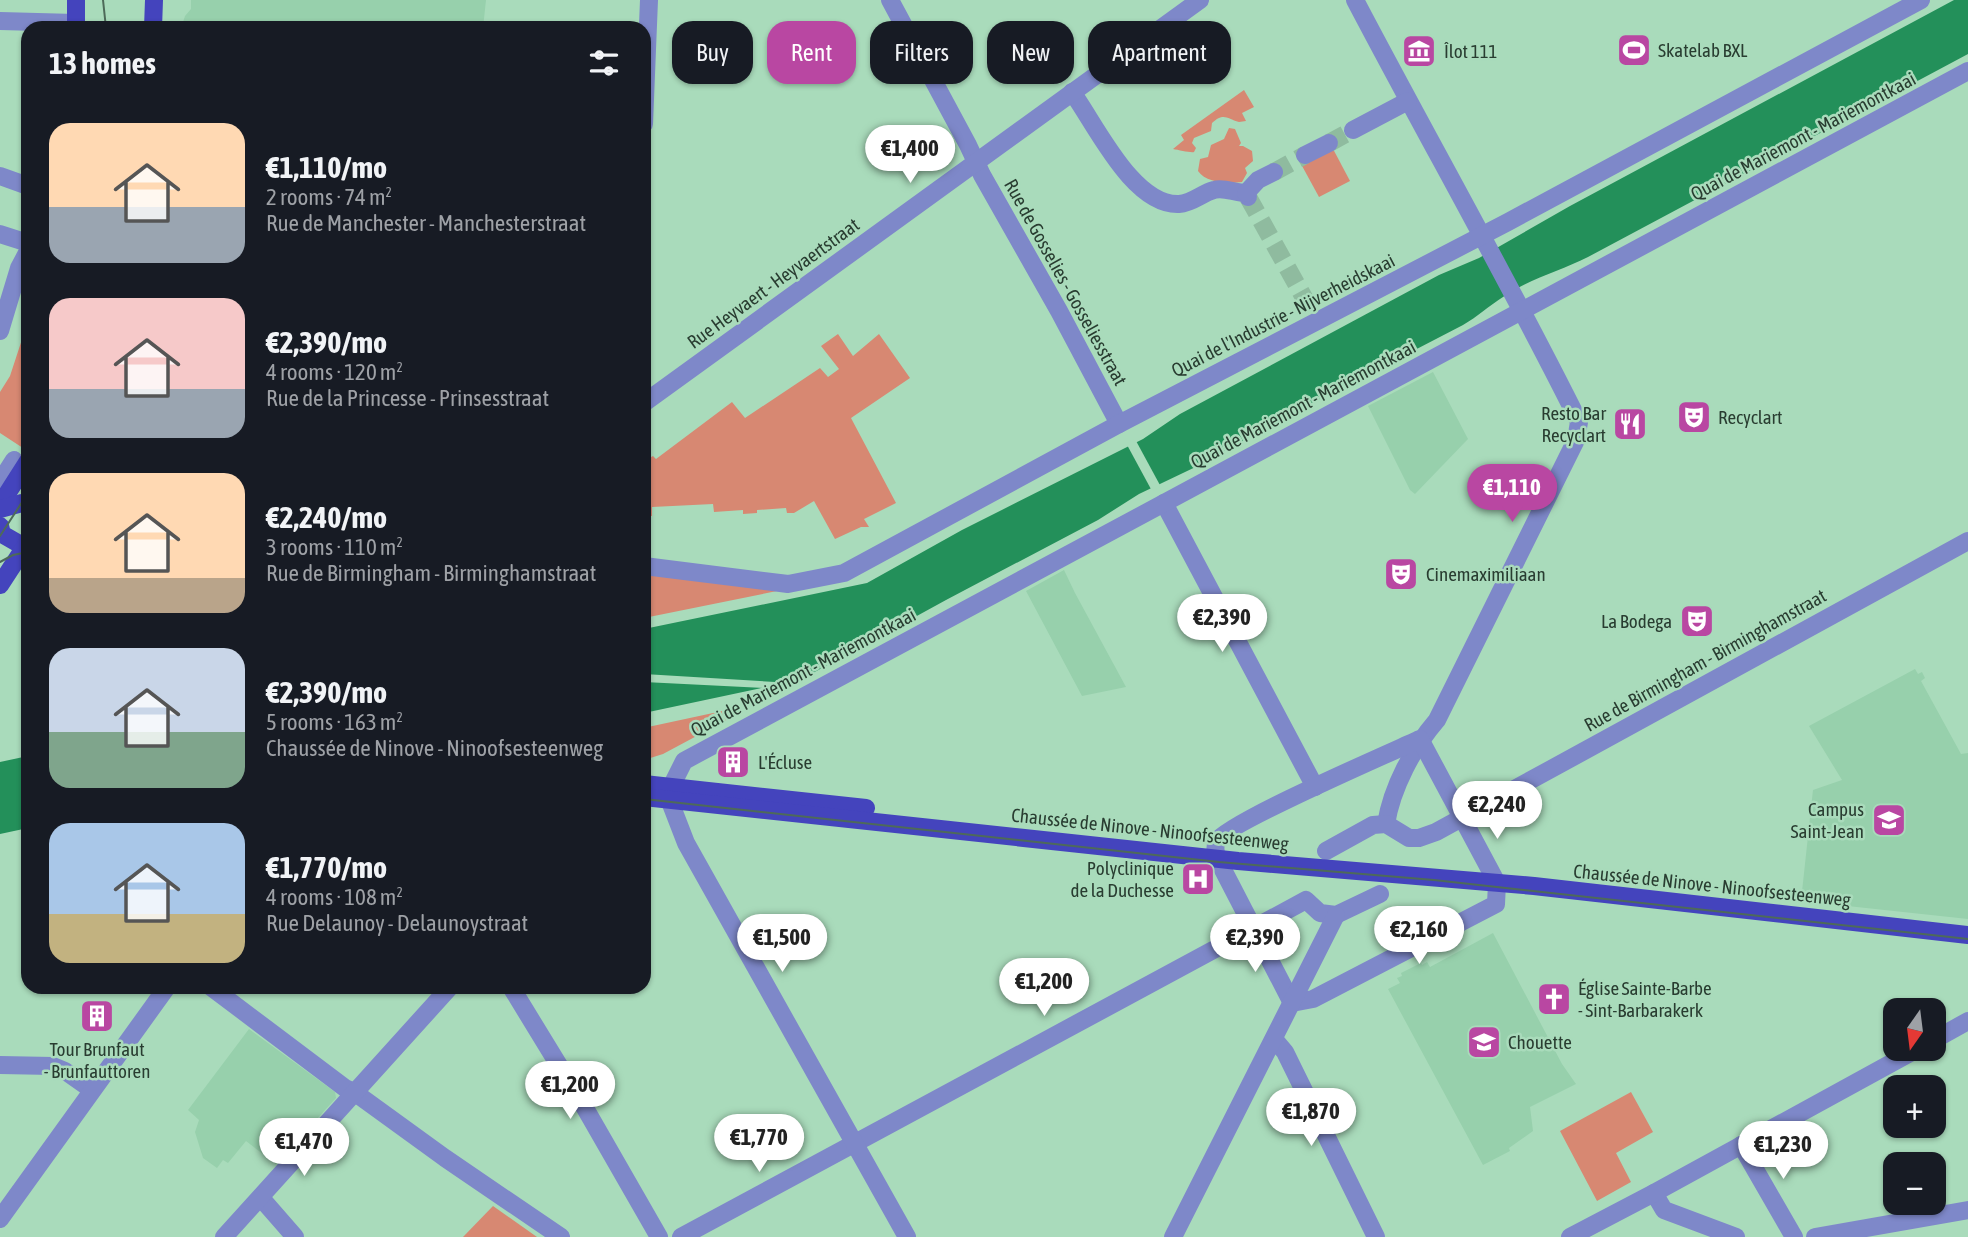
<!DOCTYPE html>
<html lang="en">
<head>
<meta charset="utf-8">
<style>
  body { margin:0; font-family:"Asap Condensed",sans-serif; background:#20242c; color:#f1f3f6; height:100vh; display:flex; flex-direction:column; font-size:26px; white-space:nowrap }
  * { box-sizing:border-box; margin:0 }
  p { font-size:23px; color:#9ea1a6 }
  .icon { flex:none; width:38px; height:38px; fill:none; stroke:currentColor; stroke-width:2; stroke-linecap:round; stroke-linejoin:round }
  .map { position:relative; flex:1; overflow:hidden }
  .drawer { position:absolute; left:21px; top:21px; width:630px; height:973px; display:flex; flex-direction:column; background:#171b24; border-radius:21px; box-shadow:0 2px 5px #0004 }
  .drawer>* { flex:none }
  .banner { position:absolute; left:672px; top:21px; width:665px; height:63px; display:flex; gap:14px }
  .needle { width:46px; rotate:194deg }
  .buttons { position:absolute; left:1883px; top:998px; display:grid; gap:14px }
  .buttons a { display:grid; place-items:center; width:63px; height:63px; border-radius:14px; background:#171b24; box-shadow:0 2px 5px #0004; font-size:35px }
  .price { position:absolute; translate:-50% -60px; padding:0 16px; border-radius:24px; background:#fff; color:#222; font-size:23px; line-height:46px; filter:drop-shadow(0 2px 4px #0008) }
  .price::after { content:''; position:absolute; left:50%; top:42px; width:21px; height:16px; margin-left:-10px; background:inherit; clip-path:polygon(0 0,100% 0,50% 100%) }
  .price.current { background:#b947a2; color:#fff }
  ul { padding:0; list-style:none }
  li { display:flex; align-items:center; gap:21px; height:175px; padding:0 28px }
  li span { display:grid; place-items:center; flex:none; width:196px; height:140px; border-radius:21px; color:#555 }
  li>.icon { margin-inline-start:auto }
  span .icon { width:84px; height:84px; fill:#fffc; stroke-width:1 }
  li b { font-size:30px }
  h2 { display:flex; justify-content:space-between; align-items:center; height:84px; padding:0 28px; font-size:30px }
  .tag { padding:0 24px; border-radius:21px; background:#171b24; box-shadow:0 2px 5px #0004; font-size:24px; line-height:63px }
  .tag.current { background:#b947a2; color:#fff }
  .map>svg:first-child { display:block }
  .built { fill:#97d0ac }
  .green { fill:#d78872 }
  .water { fill:#23905a }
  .pier { fill:#a9dbbb }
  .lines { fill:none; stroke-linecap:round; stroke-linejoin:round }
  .minor-tunnel { stroke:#8fbb9f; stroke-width:18; stroke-dasharray:18 9; stroke-linecap:butt }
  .minor { stroke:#7e88c9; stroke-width:18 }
  .major { stroke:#4444bd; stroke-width:18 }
  .tram { stroke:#4e6a59; stroke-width:2 }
  .labels { text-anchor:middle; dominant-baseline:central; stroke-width:5; stroke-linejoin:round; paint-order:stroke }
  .poi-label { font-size:19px; fill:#293d31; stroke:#a9dbbb; text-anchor:start }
  .street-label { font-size:19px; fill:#293d31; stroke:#a9dbbb }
</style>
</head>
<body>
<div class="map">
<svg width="1968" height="1237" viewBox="0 0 1968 1237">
  <rect width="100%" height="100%" fill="#a9dbbb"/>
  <g class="built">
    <polygon points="191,0 486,0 483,28 181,28 185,16 191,9"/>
    <polygon points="1433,372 1468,439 1415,494 1410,490 1368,406"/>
    <polygon points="1064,570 1075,593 1126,687 1082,696 1026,591"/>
    <polygon points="1915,669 1918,674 1922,672 1925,678 1921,681 1961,754 1968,753 1968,919 1801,901 1813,790 1842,780 1809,726"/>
    <polygon points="1493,933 1562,1064 1576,1084 1530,1107 1533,1131 1509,1148 1510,1151 1483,1165 1388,989 1400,983 1397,978 1402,976 1401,973 1421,963 1422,965 1427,962 1430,967"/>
    <polygon points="249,1029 335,1092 336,1098 276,1164 246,1141 228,1163 223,1160 217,1168 203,1158 195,1132 199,1120 188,1110"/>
  </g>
  <g class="green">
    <path d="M1244 90 1254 107 1242 113 1246 121 1239 122C1227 119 1224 112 1212 123L1211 131 1194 138 1192 143 1196 148 1194 152C1191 153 1179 150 1173 149L1184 140 1181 135Z"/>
    <path d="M1229 128 1235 129 1241 143 1239 146H1243L1252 151 1253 161 1245 168 1247 173 1242 182C1229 184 1206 183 1198 171L1200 159 1208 157 1211 145 1224 139Z"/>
    <polygon points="1332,147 1350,181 1319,197 1301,164"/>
    <polygon points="28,321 28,446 26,450 0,433 0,392 10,376"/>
    <polygon points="838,334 853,356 879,334 910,378 851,418 896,503 864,519 869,527 861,527 835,539 814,501 794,513 787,513 786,508 757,510 757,513 743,514 743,510 714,512 713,504 652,507 652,516 644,516 644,457 646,460 653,456 656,459 732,402 745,418 820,368 828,377 839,369 821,346"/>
    <polygon points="644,570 787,589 644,618"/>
    <polygon points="727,710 734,716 663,754 644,760 644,732 648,731 648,727"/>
    <polygon points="1631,1092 1653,1132 1616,1153 1631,1182 1597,1201 1560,1131"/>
    <polygon points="493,1206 537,1237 463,1237"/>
  </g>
  <g class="water">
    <path d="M1954 0H1968V54L1588 257C1560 271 1529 279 1503 297 1490 305 1477 317 1463 325L1274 423 1206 462 1139 494 1098 520 946 600 800 680 644 713V629L867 583 962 530 1143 439 1180 414 1439 275 1479 258 1570 206Z"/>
    <polygon points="28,756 28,828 0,834 0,762"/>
  </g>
  <g class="pier">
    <polygon points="1135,439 1161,487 1152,491 1126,443"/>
    <polygon points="644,674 793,683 766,688 644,682"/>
  </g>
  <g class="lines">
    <g class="minor-tunnel">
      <polyline points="1329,143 1353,130"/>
      <polyline points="1274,172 1305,155"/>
      <polyline points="1248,197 1312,312"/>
    </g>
    <g class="minor">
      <polyline points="890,0 968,145 982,175 1059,311 1119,424"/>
      <path d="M1355 0C1429 141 1508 279 1579 422L1576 440 1437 720C1413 748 1392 787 1386 824"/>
      <polyline points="0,21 75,23"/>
      <path d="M1072 92C1096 125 1133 206 1179 204 1193 203 1202 193 1214 190 1224 187 1235 193 1246 193L1248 197"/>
      <polyline points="644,124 649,0"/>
      <polyline points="1353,130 1408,101"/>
      <polyline points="1305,155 1329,143"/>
      <polyline points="0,176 28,186"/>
      <polyline points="1246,193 1258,180 1274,172"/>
      <polyline points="0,234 28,243"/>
      <polyline points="0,331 19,268 28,251"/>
      <polyline points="644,403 1200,0"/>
      <polyline points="0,482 14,460"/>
      <polyline points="1164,503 1315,787"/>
      <polyline points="644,566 788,584 844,573 1119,424 1508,222 1921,0"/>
      <path d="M1420 739 1497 883 1496 904 1313 999 1292 1003 1219 862C1216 856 1214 848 1217 841 1227 823 1392 752 1420 739Z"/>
      <polyline points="1326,851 1373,825 1386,824 1409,838 1419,838 1436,832 1968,541"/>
      <polyline points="211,987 345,1088 354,1092 445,1158 561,1237"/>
      <polyline points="511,987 585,1108 659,1237"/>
      <polyline points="1274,1039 1285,1052 1376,1237"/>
      <polyline points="1934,1040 1968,1021"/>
      <polyline points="0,1065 53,1066 65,1071 92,1090"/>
      <polyline points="1741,1145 1794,1237"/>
      <polyline points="1654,1193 1664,1210 1736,1237"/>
      <polyline points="261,1198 295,1237"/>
      <polyline points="0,1219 167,987"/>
      <polyline points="224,1237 450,987"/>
      <polyline points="681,1237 1306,900 1320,913 1336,915 1380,894"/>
      <polyline points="907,1237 686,843 669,799 671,787 684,761 1968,71"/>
      <polyline points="1173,1237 1336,915"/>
      <polyline points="1570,1237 1654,1193 1919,1048"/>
      <polyline points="1815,1237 1968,1210"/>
    </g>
    <g class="major">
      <polyline points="76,28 76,0"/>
      <polyline points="153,28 154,0"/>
      <polyline points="0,505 28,461"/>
      <polyline points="0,509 22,503 28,506"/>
      <polyline points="0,526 2,534 28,549"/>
      <polyline points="0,585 28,542"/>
      <polyline points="644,784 866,808"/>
      <polyline points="644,797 1238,861 1534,886 1968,935"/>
    </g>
    <g class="tram">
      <polyline points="103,0 106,28"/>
      <polyline points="0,536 28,493"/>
      <polyline points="0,562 13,555 28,552"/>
      <polyline points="644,799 1219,862 1434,880 1968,939"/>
    </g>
  </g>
  <defs>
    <g id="stadium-square" transform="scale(1.75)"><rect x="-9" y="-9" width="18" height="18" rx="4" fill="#b947a2" stroke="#a9dbbb"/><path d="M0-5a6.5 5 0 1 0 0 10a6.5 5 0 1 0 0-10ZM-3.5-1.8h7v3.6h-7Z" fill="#fff"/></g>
    <g id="museum-square" transform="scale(1.75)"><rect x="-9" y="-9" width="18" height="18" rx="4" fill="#b947a2" stroke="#a9dbbb"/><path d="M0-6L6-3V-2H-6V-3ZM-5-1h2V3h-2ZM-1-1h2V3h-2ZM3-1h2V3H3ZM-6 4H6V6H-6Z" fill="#fff"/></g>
    <g id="theatre-square" transform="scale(1.75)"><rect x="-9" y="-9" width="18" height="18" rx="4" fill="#b947a2" stroke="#a9dbbb"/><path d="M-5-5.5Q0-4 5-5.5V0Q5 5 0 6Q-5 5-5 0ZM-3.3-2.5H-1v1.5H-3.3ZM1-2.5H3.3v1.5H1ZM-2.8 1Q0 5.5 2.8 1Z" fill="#fff"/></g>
    <g id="restaurant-square" transform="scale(1.75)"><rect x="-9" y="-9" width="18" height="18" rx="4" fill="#b947a2" stroke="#a9dbbb"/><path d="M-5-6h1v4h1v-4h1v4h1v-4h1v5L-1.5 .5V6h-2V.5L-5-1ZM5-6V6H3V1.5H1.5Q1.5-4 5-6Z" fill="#fff"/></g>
    <g id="building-square" transform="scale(1.75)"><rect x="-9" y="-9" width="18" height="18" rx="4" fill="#b947a2" stroke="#a9dbbb"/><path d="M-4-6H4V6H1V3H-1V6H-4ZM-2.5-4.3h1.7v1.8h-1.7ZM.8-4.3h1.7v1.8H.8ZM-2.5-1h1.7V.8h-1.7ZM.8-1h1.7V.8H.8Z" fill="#fff"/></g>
    <g id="school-square" transform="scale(1.75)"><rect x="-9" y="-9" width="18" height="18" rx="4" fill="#b947a2" stroke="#a9dbbb"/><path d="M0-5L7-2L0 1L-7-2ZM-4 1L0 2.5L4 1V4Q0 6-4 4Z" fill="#fff"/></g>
    <g id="hospital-square" transform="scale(1.75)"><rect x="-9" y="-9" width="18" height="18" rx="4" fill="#b947a2" stroke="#a9dbbb"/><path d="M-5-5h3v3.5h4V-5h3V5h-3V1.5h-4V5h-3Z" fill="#fff"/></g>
    <g id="church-square" transform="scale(1.75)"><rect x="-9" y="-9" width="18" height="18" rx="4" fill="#b947a2" stroke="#a9dbbb"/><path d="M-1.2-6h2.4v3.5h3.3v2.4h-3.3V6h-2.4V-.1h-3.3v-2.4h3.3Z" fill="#fff"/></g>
  </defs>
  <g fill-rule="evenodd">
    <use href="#stadium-square" x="1634" y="50"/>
    <use href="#museum-square" x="1419" y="51"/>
    <use href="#theatre-square" x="1694" y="417"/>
    <use href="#restaurant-square" x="1630" y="424"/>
    <use href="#theatre-square" x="1401" y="574"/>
    <use href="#theatre-square" x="1697" y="621"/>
    <use href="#building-square" x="733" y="762"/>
    <use href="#school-square" x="1889" y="820"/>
    <use href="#hospital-square" x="1198" y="879"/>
    <use href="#church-square" x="1554" y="999"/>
    <use href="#building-square" x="97" y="1016"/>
    <use href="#school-square" x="1484" y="1042"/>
  </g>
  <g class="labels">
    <g class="poi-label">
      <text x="1658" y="50">Skatelab BXL</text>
      <text x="1444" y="51">Îlot 111</text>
      <text x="1606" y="413" text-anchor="end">Resto Bar<tspan x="1606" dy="22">Recyclart</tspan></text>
      <text x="1718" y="417">Recyclart</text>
      <text x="1426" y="574">Cinemaximiliaan</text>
      <text x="1672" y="621" text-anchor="end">La Bodega</text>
      <text x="758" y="762">L'Écluse</text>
      <text x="1864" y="809" text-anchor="end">Campus<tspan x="1864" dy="22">Saint-Jean</tspan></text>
      <text x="1174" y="868" text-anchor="end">Polyclinique<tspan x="1174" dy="22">de la Duchesse</tspan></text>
      <text x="1578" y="988">Église Sainte-Barbe<tspan x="1578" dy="22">- Sint-Barbarakerk</tspan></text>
      <text x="1508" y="1042">Chouette</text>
      <text x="97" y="1049" text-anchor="middle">Tour Brunfaut<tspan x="97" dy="22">- Brunfauttoren</tspan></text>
    </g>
    <g class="street-label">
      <text transform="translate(1803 136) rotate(-28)">Quai de Mariemont - Mariemontkaai</text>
      <text transform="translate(1066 282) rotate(61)">Rue de Gosselies - Gosseliesstraat</text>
      <text transform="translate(773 283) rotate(-36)">Rue Heyvaert - Heyvaertstraat</text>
      <text transform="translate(1283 315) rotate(-27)">Quai de l'Industrie - Nijverheidskaai</text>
      <text transform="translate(1303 404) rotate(-28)">Quai de Mariemont - Mariemontkaai</text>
      <text transform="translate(1705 660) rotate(-29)">Rue de Birmingham - Birminghamstraat</text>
      <text transform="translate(803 672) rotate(-28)">Quai de Mariemont - Mariemontkaai</text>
      <text transform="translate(1150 829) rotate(6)">Chaussée de Ninove - Ninoofsesteenweg</text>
      <text transform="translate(1712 885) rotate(6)">Chaussée de Ninove - Ninoofsesteenweg</text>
    </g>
  </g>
</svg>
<div class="buttons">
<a><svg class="needle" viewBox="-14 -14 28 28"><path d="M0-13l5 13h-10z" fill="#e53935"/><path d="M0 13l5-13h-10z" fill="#9ea1a6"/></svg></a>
<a>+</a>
<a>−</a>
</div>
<b class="price" style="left:910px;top:185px">€1,400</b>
<b class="price current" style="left:1512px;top:524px">€1,110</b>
<b class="price" style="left:1222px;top:654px">€2,390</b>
<b class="price" style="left:1497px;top:841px">€2,240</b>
<b class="price" style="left:1419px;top:966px">€2,160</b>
<b class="price" style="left:782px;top:974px">€1,500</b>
<b class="price" style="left:1255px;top:974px">€2,390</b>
<b class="price" style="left:1044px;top:1018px">€1,200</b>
<b class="price" style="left:570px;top:1121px">€1,200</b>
<b class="price" style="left:1311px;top:1148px">€1,870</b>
<b class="price" style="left:759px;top:1174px">€1,770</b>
<b class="price" style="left:304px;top:1178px">€1,470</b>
<b class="price" style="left:1783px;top:1181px">€1,230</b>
<div class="banner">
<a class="tag">Buy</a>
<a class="tag current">Rent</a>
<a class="tag">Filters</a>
<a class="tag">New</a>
<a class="tag">Apartment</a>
</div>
<section class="drawer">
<h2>13 homes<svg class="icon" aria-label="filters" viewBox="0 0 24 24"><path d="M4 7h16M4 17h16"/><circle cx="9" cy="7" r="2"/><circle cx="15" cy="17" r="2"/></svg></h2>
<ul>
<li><span style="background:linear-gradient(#ffd9b3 60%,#9aa5b1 0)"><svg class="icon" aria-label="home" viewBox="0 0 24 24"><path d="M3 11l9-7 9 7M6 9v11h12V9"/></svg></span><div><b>€1,110/mo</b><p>2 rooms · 74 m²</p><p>Rue de Manchester - Manchesterstraat</p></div></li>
<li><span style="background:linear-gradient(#f6c9c9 65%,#9aa5b1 0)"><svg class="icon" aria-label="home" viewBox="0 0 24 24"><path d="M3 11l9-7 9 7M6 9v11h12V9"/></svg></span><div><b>€2,390/mo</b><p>4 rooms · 120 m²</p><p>Rue de la Princesse - Prinsesstraat</p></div></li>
<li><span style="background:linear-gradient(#ffd9b3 75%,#b9a48a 0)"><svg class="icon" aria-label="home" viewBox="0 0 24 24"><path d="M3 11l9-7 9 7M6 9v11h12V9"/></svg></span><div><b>€2,240/mo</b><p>3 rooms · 110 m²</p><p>Rue de Birmingham - Birminghamstraat</p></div></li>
<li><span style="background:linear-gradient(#c9d6e8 60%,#7fa58c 0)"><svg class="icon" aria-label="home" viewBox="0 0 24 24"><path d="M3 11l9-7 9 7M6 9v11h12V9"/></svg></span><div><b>€2,390/mo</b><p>5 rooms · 163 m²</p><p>Chaussée de Ninove - Ninoofsesteenweg</p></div></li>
<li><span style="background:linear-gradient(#a9c7e8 65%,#c2b280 0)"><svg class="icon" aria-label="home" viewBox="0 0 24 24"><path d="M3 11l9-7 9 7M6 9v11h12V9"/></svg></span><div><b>€1,770/mo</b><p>4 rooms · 108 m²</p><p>Rue Delaunoy - Delaunoystraat</p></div></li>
</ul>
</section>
</div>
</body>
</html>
